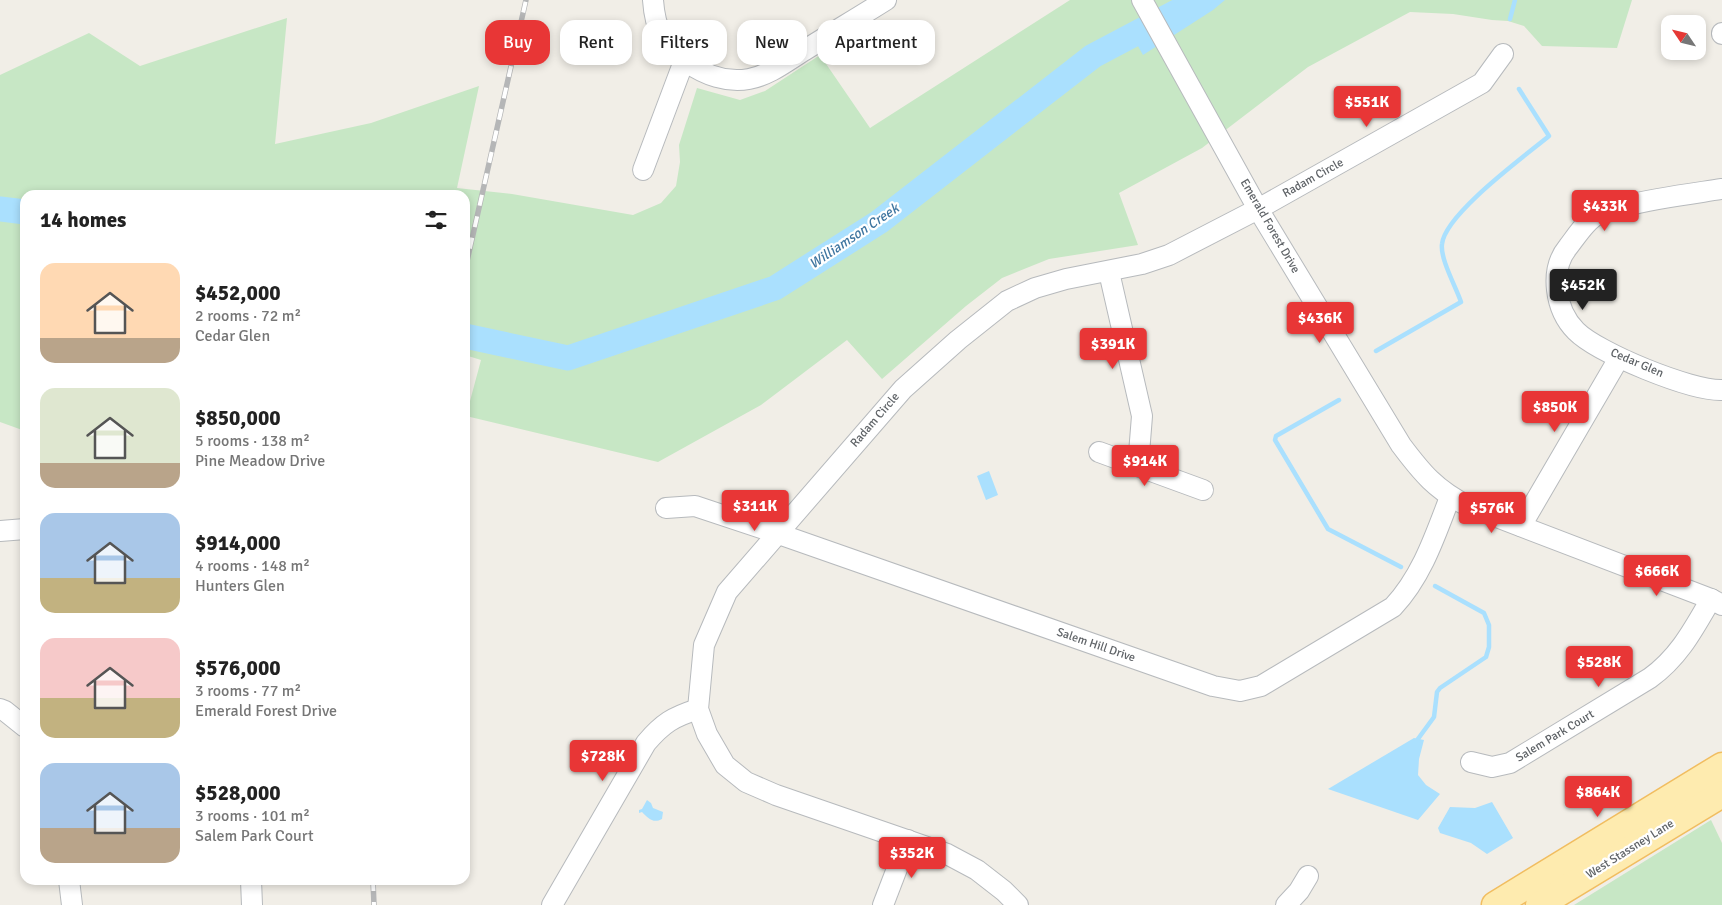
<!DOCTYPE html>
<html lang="en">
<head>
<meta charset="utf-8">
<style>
  body { margin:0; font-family:Signika,sans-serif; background:#f2f2f2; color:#222; height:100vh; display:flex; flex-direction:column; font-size:19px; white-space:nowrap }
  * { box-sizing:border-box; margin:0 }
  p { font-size:16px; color:#767676 }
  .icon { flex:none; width:28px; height:28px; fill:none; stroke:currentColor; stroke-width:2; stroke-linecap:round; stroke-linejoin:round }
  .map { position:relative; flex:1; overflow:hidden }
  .details { position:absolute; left:20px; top:190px; width:450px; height:695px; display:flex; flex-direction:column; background:#fff; border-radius:15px; box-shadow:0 2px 8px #0003 }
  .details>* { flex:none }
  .guide { position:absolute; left:485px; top:20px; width:475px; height:45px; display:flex; gap:10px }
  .needle { width:32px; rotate:305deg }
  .fabs { position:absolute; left:1661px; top:15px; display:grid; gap:10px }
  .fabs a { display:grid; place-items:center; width:45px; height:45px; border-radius:10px; background:#fff; box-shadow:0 2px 8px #0003; font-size:25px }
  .price { position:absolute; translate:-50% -42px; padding:0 11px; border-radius:5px; background:#e83636; color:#fff; font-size:16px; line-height:32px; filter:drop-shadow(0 1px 2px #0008) }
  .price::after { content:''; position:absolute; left:50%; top:30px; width:15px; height:11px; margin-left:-8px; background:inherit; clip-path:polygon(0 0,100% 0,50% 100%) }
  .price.on { background:#222; color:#fff }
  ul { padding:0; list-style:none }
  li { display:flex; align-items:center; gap:15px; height:125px; padding:0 20px }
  li span { display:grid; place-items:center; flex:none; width:140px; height:100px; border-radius:15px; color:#555 }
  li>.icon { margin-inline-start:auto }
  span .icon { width:60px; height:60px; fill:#fffc; stroke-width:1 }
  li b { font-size:21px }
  h2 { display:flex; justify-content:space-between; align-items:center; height:60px; padding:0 20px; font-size:21px }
  .chip { padding:0 18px; border-radius:15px; background:#fff; box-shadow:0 2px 8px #0003; font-size:18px; line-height:45px }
  .chip.on { background:#e83636; color:#fff }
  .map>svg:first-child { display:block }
  .green { fill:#c7e7c5 }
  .water { fill:#aae0fe }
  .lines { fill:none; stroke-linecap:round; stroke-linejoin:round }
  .stream { stroke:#aae0fe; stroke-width:4.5 }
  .river { stroke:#aae0fe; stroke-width:25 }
  .minor-casing { stroke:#b7babd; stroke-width:22 }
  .major-casing { stroke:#f1bd60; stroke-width:29 }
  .minor { stroke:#fff; stroke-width:20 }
  .major { stroke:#feebaf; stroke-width:26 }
  .rail-casing { stroke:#b5b6b7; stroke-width:5.5 }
  .rail { stroke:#fff; stroke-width:4; stroke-dasharray:11; stroke-linecap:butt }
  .labels { text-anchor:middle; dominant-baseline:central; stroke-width:4.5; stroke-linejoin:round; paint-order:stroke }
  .street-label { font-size:12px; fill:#5f6367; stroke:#fff }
  .water-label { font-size:14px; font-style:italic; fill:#3f76a0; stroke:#fff }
</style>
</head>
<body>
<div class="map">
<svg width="1722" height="905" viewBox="0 0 1722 905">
  <rect width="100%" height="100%" fill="#f1eee7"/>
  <g class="green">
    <polygon points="1070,0 1632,0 1617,48 1542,46 1524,26 1508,21 1492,20 1453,14 1410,12 1308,67 1202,148 1119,193 1138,245 1049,259 1002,278 966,306 882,379 847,340 761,405 658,462 466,416 481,360 465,355 465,195 25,195 25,431 0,422 0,75 89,33 140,66 287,18 275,144 371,123 479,86 457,188 512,194 633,215 661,203 676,186 680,162 679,145 697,88 740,100 765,91 820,55 870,128"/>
    <polygon points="1711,820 1722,843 1722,905 1574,905"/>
  </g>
  <g class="water">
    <polygon points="1179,0 1225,0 1213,10 1143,55 1130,32"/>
    <polygon points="989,471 998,495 986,500 977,476"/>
    <polygon points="1414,738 1424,740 1419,759 1418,775 1426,785 1440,794 1418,820 1328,789"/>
    <path d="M647 800 651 803 653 808 663 812 662 819C653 824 648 818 642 812L639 813V810L642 809Z"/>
    <polygon points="1492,802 1513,838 1487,854 1471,843 1440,833 1438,828 1450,807 1475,808"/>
  </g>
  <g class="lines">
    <g class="stream">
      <polyline points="1510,19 1515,0"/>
      <path d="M1376 351 1461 302C1456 287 1440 259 1442 244 1445 214 1525 156 1549 136L1519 89"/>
      <polyline points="1339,400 1276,436 1275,440 1328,529 1401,567"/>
      <polyline points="1415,743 1434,717 1437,692 1440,688 1486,657 1489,647 1489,625 1484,613 1435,586"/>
    </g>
    <g class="river">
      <polyline points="0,209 25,212"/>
      <polyline points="465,336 568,358 775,288 879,222 1093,56 1199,0"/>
    </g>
    <g class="minor-casing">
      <g id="minor">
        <path d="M653 0C655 29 663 46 688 63 705 75 727 83 749 79 770 75 787 61 805 50 832 33 859 17 886 0"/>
        <path d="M1142 0 1258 209 1401 445C1422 473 1436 490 1468 506L1711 599 1722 605"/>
        <polyline points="1722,33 1722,34"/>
        <polyline points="643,170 684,61"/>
        <path d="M1722 189C1689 194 1656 198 1625 206 1618 208 1609 209 1602 212 1587 219 1578 234 1568 247 1549 270 1555 310 1576 331 1598 353 1691 391 1722 390"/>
        <polyline points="1109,272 1142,416 1138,466"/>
        <polyline points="1099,452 1203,490"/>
        <path d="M666 508 695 506 776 533 1213 686 1240 691 1261 686 1393 607C1422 576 1435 536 1450 497"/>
        <polyline points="1521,526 1619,358"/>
        <polyline points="0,531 25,529"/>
        <polyline points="0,709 5,711 25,727"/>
        <path d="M1471 762 1492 767 1510 763 1650 678C1679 657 1693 630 1711 599"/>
        <polyline points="69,880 72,905"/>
        <polyline points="251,880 252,905"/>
        <path d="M552 905 646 743C663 723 673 717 698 709"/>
        <polyline points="883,905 908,840"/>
        <polyline points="1018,905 1004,891 977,870 947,854 776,795 746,782 725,765 707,734 698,709 704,645 727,592 903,389 958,340 1007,301 1035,288 1066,279 1142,264 1169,255 1258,209 1482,83 1503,54"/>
        <polyline points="1286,905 1299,891 1308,876"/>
      </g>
    </g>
    <g class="major-casing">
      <g id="major">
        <polyline points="1495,905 1722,766"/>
        <polyline points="1539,905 1722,794"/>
      </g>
    </g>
    <use href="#minor" class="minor"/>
    <use href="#major" class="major"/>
    <g class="rail-casing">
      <g id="rail">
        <polyline points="465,270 526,0"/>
        <polyline points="373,880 374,905"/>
      </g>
    </g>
    <use href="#rail" class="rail"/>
  </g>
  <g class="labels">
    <g class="street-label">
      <text transform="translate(1313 178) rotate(-29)">Radam Circle</text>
      <text transform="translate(1270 226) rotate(60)">Emerald Forest Drive</text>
      <text transform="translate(1637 363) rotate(23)">Cedar Glen</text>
      <text transform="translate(875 420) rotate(-49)">Radam Circle</text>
      <text transform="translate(1096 645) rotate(19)">Salem Hill Drive</text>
      <text transform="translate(1555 736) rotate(-31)">Salem Park Court</text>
      <text transform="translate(1630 849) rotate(-32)">West Stassney Lane</text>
    </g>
    <g class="water-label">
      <text transform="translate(854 236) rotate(-34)">Williamson Creek</text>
    </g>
  </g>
</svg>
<div class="fabs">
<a><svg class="needle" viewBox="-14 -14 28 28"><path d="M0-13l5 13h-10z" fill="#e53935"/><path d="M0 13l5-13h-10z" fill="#767676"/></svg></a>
</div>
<b class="price" style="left:1367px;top:128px">$551K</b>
<b class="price" style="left:1605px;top:232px">$433K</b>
<b class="price on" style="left:1583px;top:311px">$452K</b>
<b class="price" style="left:1320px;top:344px">$436K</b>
<b class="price" style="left:1113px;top:370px">$391K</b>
<b class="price" style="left:1555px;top:433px">$850K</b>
<b class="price" style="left:1145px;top:487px">$914K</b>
<b class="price" style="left:755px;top:532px">$311K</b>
<b class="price" style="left:1492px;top:534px">$576K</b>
<b class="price" style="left:1657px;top:597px">$666K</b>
<b class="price" style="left:1599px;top:688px">$528K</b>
<b class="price" style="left:603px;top:782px">$728K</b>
<b class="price" style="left:1598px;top:818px">$864K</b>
<b class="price" style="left:912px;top:879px">$352K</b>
<div class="guide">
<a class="chip on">Buy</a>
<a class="chip">Rent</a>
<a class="chip">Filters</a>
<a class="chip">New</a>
<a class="chip">Apartment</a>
</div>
<section class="details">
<h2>14 homes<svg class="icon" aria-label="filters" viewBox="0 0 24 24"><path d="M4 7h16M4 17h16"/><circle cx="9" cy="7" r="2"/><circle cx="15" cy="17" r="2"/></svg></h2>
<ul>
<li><span style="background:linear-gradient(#ffd9b3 75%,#b9a48a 0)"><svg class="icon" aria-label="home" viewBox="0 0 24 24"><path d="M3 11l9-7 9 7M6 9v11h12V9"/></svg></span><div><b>$452,000</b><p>2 rooms · 72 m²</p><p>Cedar Glen</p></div></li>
<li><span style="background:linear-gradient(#dfe7d0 75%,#b9a48a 0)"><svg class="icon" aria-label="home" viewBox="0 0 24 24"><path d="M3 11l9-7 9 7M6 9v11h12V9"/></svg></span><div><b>$850,000</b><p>5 rooms · 138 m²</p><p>Pine Meadow Drive</p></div></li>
<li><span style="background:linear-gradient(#a9c7e8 65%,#c2b280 0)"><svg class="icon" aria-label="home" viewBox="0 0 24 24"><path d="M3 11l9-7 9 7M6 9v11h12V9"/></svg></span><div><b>$914,000</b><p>4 rooms · 148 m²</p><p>Hunters Glen</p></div></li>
<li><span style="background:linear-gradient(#f6c9c9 60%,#c2b280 0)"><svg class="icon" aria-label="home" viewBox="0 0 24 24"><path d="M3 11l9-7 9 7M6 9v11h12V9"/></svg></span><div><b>$576,000</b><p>3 rooms · 77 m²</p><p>Emerald Forest Drive</p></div></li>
<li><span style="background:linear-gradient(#a9c7e8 65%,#b9a48a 0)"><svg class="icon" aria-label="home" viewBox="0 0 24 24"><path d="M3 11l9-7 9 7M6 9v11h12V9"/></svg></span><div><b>$528,000</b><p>3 rooms · 101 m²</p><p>Salem Park Court</p></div></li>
</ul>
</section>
</div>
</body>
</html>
